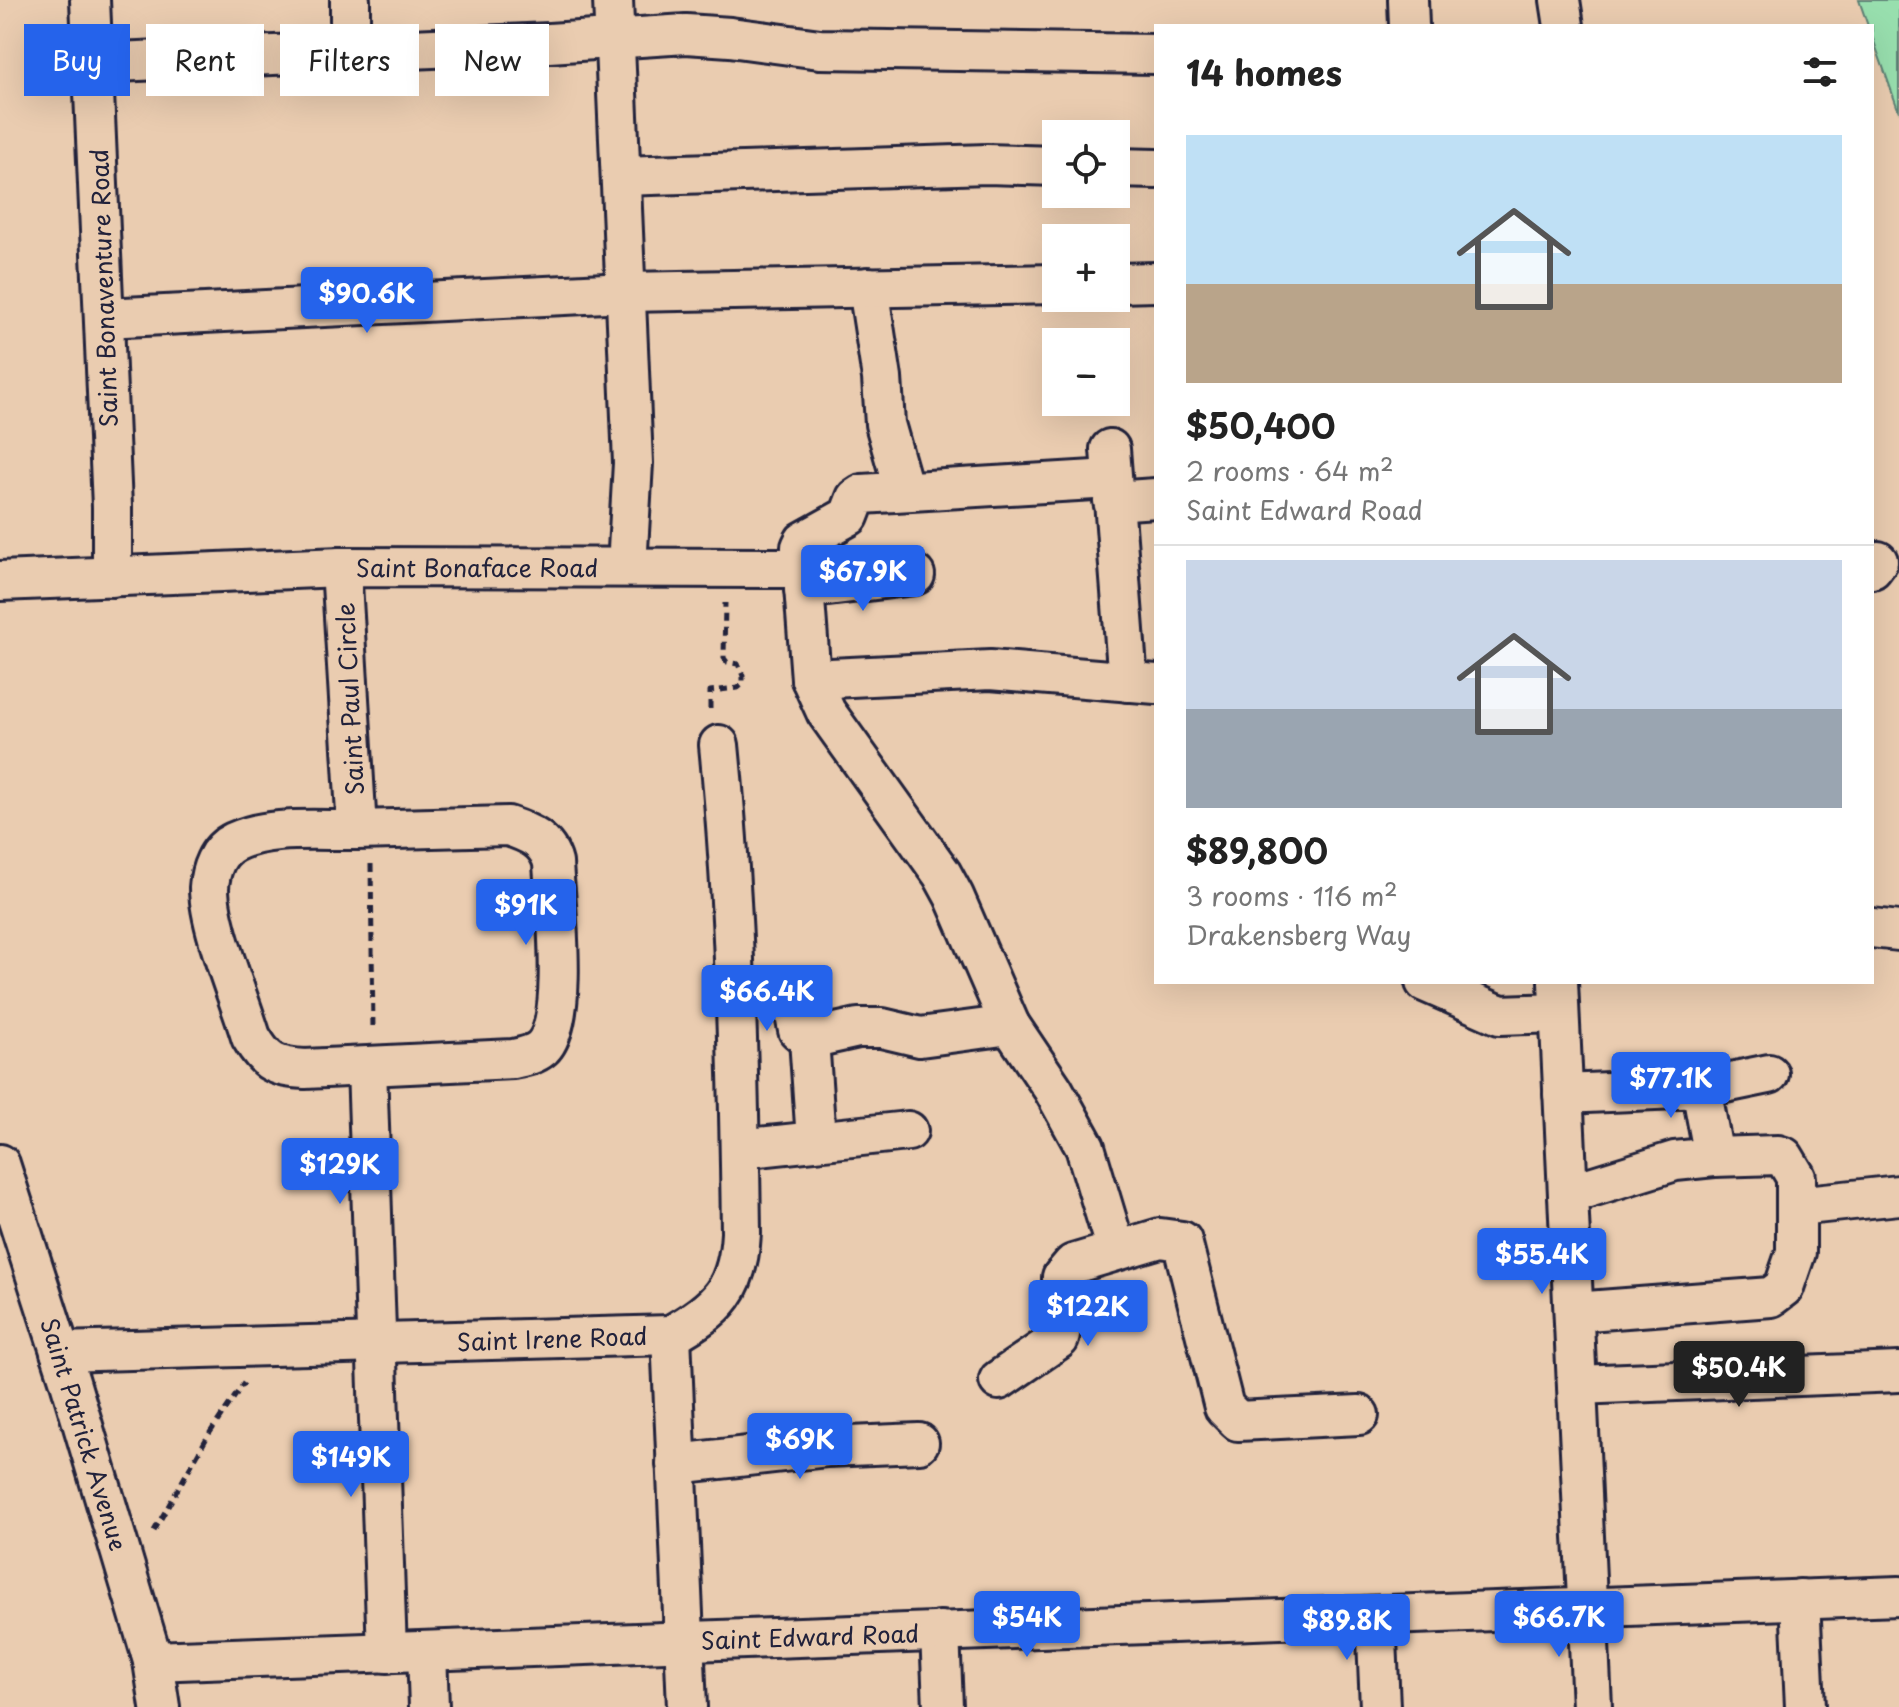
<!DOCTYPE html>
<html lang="en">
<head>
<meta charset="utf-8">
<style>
  body { margin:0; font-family:"Playpen Sans",sans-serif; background:#f2f2f2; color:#222; height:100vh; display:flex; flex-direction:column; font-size:30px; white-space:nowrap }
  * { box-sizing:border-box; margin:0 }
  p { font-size:26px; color:#767676 }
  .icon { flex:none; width:44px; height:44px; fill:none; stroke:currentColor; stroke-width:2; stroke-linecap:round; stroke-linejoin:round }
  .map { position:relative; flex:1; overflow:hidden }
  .sheet { position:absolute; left:1154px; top:24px; width:720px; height:960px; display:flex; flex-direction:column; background:#fff; border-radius:0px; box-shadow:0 8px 32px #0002 }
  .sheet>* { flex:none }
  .top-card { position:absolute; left:24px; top:24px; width:760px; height:72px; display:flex; gap:16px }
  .tools { position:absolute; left:1042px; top:120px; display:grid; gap:16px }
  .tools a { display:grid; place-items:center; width:88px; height:88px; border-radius:0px; background:#fff; box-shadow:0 8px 32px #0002; font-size:40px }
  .price { position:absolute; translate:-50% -68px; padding:0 18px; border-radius:8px; background:#2563eb; color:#fff; font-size:26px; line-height:52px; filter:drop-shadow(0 2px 4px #0008) }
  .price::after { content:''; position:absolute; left:50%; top:48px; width:24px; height:18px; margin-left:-12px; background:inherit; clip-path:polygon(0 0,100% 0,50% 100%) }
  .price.on { background:#222; color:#fff }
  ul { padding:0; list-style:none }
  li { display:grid; align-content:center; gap:16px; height:424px; padding:0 32px }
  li+li { border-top:2px solid #e0e0e0 }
  li span { display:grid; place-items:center; height:248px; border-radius:0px; color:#555 }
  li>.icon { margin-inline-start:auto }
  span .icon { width:144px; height:144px; fill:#fffc; stroke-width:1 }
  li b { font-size:34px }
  h2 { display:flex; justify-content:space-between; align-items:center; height:96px; padding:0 32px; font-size:34px }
  .pill { padding:0 28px; border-radius:0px; background:#fff; box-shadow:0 8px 32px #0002; font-size:28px; line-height:72px }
  .pill.on { background:#2563eb; color:#fff }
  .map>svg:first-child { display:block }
  .green { fill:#98dfae; stroke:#5d8074; stroke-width:2 }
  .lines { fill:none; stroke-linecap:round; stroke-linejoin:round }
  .street-casing { stroke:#22223b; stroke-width:44 }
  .path { stroke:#22223b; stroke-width:5; stroke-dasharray:8 6; stroke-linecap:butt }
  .street { stroke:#eaccb0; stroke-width:38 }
  .labels { text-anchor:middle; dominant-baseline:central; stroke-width:6; stroke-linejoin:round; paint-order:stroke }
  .street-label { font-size:24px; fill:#22223b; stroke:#eaccb0 }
</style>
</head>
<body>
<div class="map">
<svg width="1899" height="1707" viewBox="0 0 1899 1707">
  <rect width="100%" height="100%" fill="#eaccb0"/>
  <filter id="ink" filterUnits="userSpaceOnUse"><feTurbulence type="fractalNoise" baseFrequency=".0125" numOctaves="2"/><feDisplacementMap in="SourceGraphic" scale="16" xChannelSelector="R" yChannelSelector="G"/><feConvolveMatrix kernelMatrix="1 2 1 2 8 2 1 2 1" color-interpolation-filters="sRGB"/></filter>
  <g filter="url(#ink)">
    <polygon class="green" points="1859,0 1899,0 1899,112 1872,36 1872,26 1868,26"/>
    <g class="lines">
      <g class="street-casing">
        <g id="street">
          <polyline points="90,0 112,507 112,577"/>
          <polyline points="613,0 633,463 627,567"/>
          <polyline points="1408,0 1409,26"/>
          <polyline points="1560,0 1564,26"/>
          <polyline points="350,53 350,0"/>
          <polyline points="93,63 549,43 686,34 730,37 820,49 1156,54"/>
          <polyline points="1116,168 1156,169"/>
          <polyline points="621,176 987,164 1056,166"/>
          <polyline points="1116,283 1156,282"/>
          <polyline points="868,287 882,378 885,424 904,491"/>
          <polyline points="104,318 626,292 1056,284"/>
          <polyline points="1110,449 1128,682"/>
          <polyline points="1111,479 862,494 856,498 849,516 804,541 801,547 811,679 826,712 942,874 954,896 1010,1025 1053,1089 1085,1147 1116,1250"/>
          <polyline points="1113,501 1156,498"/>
          <path d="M341 567 357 830 508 826C529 833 547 840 553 863 555 903 570 1021 542 1048 534 1055 523 1057 513 1059L305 1069C275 1067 266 1063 251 1037 239 997 209 927 209 888 210 870 217 850 234 842 270 825 318 831 357 830"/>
          <polyline points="1872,569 1878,561"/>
          <polyline points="0,581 341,567 803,568"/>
          <polyline points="804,589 915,575"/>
          <polyline points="811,679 990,670 1156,684"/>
          <polyline points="1872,928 1899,931"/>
          <polyline points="1425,982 1500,1015 1559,1013"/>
          <polyline points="1558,982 1592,1707"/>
          <polyline points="736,990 786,1000 793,1005 798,1030 809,1039 816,1140"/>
          <polyline points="809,1039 858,1028 882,1028 920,1037 1010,1025"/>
          <polyline points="367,1067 387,1653"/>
          <polyline points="1701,1088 1714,1157"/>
          <polyline points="1563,1094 1701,1088 1769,1074"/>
          <polyline points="740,1149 908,1131"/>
          <polyline points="0,1164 70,1382 153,1661 160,1707"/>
          <polyline points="1568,1194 1675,1161 1714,1157 1778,1155 1784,1157 1796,1177 1796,1252 1784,1287 1771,1297 1574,1312"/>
          <polyline points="1797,1206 1899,1195"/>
          <polyline points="671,1335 687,1707"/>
          <path d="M60 1352 671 1335C719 1308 738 1289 741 1233 739 1070 735 907 719 745"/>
          <polyline points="999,1380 1059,1339 1062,1324 1062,1277 1073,1264 1160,1238 1182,1241 1224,1407 1238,1421 1359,1415"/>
          <polyline points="1577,1385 1899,1372"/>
          <polyline points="676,1464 827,1447 919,1443"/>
          <polyline points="1800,1599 1805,1707"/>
          <polyline points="1376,1616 1380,1707"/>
          <polyline points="940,1631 943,1707"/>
          <polyline points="427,1652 429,1707"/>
          <polyline points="153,1661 1899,1596"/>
        </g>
      </g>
      <g class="path">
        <polyline points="710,709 710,691 738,688 743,684 743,676 738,664 727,662 724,658 725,603"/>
        <polyline points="371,864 373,1030"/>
        <polyline points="154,1531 209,1434 244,1383"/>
      </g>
      <use href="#street" class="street"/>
    </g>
  </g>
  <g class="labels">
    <g class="street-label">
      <text transform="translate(103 288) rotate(-92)">Saint Bonaventure Road</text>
      <text x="477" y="567">Saint Bonaface Road</text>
      <text transform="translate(349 699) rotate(-93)">Saint Paul Circle</text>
      <text transform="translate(552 1338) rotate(-2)">Saint Irene Road</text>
      <text transform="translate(85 1434) rotate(73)">Saint Patrick Avenue</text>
      <text transform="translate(810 1636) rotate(-2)">Saint Edward Road</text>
    </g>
  </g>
</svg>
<div class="tools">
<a><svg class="icon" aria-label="locate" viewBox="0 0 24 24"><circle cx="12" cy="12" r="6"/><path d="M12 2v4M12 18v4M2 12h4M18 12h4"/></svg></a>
<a>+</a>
<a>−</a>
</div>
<b class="price" style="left:367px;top:335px">$90.6K</b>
<b class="price" style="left:863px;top:613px">$67.9K</b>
<b class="price" style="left:526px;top:947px">$91K</b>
<b class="price" style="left:767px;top:1033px">$66.4K</b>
<b class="price" style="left:1671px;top:1120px">$77.1K</b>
<b class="price" style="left:340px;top:1206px">$129K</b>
<b class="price" style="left:1542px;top:1296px">$55.4K</b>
<b class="price" style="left:1088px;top:1348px">$122K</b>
<b class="price on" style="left:1739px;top:1409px">$50.4K</b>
<b class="price" style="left:800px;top:1481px">$69K</b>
<b class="price" style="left:351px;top:1499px">$149K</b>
<b class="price" style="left:1027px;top:1659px">$54K</b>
<b class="price" style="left:1559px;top:1659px">$66.7K</b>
<b class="price" style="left:1347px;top:1662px">$89.8K</b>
<div class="top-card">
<a class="pill on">Buy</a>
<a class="pill">Rent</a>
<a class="pill">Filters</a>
<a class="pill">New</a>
</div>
<section class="sheet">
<h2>14 homes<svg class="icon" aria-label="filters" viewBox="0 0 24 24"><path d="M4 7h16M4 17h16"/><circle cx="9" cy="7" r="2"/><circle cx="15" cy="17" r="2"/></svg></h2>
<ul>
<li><span style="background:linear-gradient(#bfe0f5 60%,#b9a48a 0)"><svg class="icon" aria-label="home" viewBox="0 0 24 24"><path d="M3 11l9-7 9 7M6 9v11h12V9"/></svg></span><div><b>$50,400</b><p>2 rooms · 64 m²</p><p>Saint Edward Road</p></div></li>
<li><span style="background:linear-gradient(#c9d6e8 60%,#9aa5b1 0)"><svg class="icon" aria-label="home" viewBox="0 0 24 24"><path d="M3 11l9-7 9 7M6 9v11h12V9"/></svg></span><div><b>$89,800</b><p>3 rooms · 116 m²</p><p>Drakensberg Way</p></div></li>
</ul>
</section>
</div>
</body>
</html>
